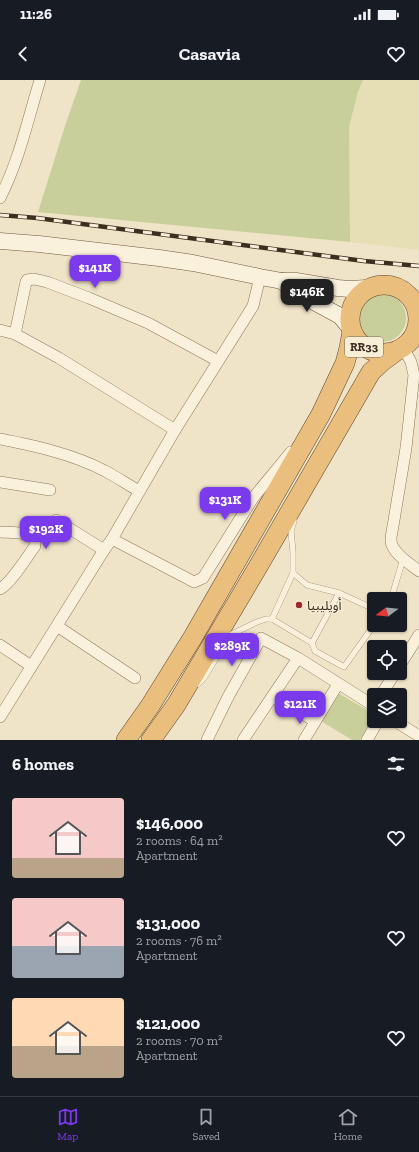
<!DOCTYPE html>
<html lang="en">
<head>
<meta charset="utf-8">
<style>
  body { margin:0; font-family:"Zilla Slab","Noto Sans Arabic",serif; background:#20242c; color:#f1f3f6; height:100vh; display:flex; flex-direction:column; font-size:15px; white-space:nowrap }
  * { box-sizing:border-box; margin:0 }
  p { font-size:13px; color:#9ea1a6 }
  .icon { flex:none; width:22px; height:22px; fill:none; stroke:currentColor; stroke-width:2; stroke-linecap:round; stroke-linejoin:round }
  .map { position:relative; height:660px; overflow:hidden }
  .panel { display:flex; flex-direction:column; background:#171b24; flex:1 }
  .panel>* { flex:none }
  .needle { width:26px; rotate:254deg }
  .fabs { position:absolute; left:367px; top:512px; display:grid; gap:8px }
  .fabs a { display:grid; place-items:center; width:40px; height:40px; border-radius:4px; background:#171b24; box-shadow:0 1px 3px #0004; font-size:20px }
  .price { position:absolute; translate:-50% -34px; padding:0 9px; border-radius:8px; background:#7c3aed; color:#fff; font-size:13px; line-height:26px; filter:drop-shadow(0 1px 2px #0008) }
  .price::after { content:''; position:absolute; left:50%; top:24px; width:12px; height:9px; margin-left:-6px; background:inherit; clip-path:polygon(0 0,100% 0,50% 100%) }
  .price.current { background:#222; color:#fff }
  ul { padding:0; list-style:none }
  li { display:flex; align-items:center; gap:12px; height:100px; padding:0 12px }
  li span { display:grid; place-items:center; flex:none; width:112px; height:80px; border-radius:4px; color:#555 }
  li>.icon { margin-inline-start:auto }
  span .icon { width:48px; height:48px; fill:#fffc; stroke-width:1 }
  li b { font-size:17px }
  h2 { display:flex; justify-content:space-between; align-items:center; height:48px; padding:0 12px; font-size:17px }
  .status { display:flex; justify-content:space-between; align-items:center; height:28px; padding:0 20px; background:#171b24; direction:ltr }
  .status svg { height:11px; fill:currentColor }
  header { display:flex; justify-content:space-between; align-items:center; height:52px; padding:0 12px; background:#171b24; font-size:18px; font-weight:700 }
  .menu { display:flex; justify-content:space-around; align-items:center; height:56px; border-top:1px solid #363941; background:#171b24; font-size:11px; color:#9ea1a6 }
  .menu a { display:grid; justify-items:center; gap:2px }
  .menu .current { color:#7c3aed }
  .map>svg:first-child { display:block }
  .farmland { fill:#e6deb5 }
  .green { fill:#c9cf9b }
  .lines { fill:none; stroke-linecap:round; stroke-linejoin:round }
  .service-casing { stroke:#8d765c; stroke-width:6 }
  .minor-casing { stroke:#8d765c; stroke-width:12 }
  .secondary-casing { stroke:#6f573f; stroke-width:17 }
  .trunk-casing { stroke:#5b4430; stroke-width:20 }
  .service { stroke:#faf1dc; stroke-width:5.5 }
  .minor { stroke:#faf1dc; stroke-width:11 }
  .secondary { stroke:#faf1dc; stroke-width:16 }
  .trunk { stroke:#eabe7c; stroke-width:19 }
  .rail-casing { stroke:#3d2e20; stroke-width:4.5 }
  .rail { stroke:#f7eed8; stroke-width:3; stroke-dasharray:9; stroke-linecap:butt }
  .poi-dot { fill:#9e2a2b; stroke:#f7eed8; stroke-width:1.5 }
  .labels { text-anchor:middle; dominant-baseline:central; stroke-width:3; stroke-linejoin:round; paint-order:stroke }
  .shield { fill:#f7eed8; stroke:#756857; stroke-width:1 }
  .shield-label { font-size:12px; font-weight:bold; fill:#3d2e20 }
  .poi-label { font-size:13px; fill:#3d2e20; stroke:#f7eed8; text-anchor:start }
</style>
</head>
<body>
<div class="status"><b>11:26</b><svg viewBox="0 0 49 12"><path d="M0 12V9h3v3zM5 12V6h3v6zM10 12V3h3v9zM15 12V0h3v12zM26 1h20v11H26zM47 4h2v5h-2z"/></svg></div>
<header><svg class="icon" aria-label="back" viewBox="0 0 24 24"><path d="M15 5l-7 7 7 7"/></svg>Casavia<svg class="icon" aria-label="heart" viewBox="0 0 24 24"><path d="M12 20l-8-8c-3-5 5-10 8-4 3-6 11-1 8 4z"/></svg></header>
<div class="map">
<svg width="419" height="660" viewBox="0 0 419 660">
  <rect width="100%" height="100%" fill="#f0e4c8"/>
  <polygon class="farmland" points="363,0 419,0 419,170 350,162 349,47 358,12"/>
  <g class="green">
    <polygon points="81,0 363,0 358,12 349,47 350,162 38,132 65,46"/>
    <circle cx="382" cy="238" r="24"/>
    <polygon points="338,613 374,634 374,637 360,660 352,660 321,641"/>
  </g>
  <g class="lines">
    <g class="service-casing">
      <g id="service">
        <polyline points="293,493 307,505 339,513 374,529"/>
        <polyline points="390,519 392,516 403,479"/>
        <polyline points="272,539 293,493 293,472 291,451 294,441"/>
        <polyline points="312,563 339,513"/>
        <polyline points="198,604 204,598 227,560 232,554 257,542 266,539 272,539 312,563 315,571 344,587 374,545"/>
      </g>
    </g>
    <g class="minor-casing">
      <g id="minor">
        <path d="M0 118C19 81 28 39 40 0"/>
        <polyline points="0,250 15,254 59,278 175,350"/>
        <polyline points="15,254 26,202 27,200 34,199 47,202 89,218 148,243 218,281"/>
        <path d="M403 267 411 282 414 295 406 368 392 452C391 455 391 458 391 461 392 473 410 484 419 491"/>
        <path d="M0 359C35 366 73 374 105 391 117 397 128 405 139 411"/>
        <polyline points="0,402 50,410"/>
        <polyline points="56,440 104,470"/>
        <path d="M0 452C11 453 27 451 35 460V466C26 478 12 502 0 509"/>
        <polyline points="112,459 194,502 203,498 253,418 291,372"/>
        <polyline points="57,546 135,598"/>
        <polyline points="0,565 31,586"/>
        <polyline points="400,585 419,555"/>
        <polyline points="381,615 395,593"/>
        <polyline points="272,617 315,641"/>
        <polyline points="0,637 104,470 112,459 175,350 253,226 260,197"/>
        <polyline points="395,641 419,656"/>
        <polyline points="207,660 228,617 261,558 298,578 374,626"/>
        <polyline points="243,660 298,578"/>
        <polyline points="304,660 338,604"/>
        <polyline points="367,660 378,641"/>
      </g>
    </g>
    <g class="secondary-casing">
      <g id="secondary">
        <polyline points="0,161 39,164 159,178 193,183 260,197 282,201 296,201 338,208 349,209 367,208"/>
        <polyline points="282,201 292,210 340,236 350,248"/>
      </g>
    </g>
    <g class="trunk-casing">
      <g id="trunk">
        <circle cx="384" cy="239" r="34"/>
        <polyline points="126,660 150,626 193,557 321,334 345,283 349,268 352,251"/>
        <polyline points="151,660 176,625 259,485 371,292 383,281 398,270"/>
      </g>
    </g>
    <use href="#service" class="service"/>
    <use href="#minor" class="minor"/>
    <use href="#secondary" class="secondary"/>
    <use href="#trunk" class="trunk"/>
    <g class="rail-casing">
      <polyline id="rail" points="0,135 37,138 364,181 419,186"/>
    </g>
    <use href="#rail" class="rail"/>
  </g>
  <circle class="poi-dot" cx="299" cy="525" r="4"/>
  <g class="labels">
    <rect class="shield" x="345" y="257" width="38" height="20" rx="3"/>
    <g class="shield-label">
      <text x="364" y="267">RR33</text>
    </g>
    <g class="poi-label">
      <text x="307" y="525">أويليبيا</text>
    </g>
  </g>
</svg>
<div class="fabs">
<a><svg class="needle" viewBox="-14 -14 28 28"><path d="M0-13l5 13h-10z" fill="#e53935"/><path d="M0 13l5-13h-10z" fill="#9ea1a6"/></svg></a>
<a><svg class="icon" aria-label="locate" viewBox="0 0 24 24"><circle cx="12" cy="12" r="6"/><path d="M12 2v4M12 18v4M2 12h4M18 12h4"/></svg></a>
<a><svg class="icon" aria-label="layers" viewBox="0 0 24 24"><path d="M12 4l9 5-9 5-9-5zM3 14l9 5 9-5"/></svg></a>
</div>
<b class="price" style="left:95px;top:209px">$141K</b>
<b class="price current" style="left:307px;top:233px">$146K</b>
<b class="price" style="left:225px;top:441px">$131K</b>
<b class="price" style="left:46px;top:470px">$192K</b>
<b class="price" style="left:232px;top:587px">$289K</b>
<b class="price" style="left:300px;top:645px">$121K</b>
</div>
<section class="panel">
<h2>6 homes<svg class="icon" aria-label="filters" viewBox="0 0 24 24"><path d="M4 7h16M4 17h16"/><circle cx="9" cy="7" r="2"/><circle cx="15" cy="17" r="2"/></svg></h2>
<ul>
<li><span style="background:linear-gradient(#f6c9c9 75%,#b9a48a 0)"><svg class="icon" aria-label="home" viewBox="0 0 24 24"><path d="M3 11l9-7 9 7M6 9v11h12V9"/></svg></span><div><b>$146,000</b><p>2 rooms · 64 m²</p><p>Apartment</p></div><svg class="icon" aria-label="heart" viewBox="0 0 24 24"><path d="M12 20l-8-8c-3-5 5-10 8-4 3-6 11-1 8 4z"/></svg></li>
<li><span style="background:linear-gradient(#f6c9c9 60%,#9aa5b1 0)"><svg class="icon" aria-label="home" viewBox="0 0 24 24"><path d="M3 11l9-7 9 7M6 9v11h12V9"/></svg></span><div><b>$131,000</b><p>2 rooms · 76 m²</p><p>Apartment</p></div><svg class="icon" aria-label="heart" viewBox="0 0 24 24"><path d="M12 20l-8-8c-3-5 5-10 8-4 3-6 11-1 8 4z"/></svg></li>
<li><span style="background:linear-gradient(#ffd9b3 60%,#b9a48a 0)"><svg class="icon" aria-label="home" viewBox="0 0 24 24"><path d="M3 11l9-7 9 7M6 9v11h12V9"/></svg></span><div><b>$121,000</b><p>2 rooms · 70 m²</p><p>Apartment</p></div><svg class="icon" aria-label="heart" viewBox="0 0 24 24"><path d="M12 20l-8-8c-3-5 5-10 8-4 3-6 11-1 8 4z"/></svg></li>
</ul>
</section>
<nav class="menu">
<a class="current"><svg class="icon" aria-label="map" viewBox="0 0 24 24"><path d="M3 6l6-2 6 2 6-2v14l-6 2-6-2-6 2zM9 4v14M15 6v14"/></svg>Map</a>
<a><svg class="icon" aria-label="saved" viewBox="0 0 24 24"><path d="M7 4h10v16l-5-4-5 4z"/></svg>Saved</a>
<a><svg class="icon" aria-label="home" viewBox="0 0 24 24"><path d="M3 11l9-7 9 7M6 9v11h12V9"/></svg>Home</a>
</nav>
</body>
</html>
